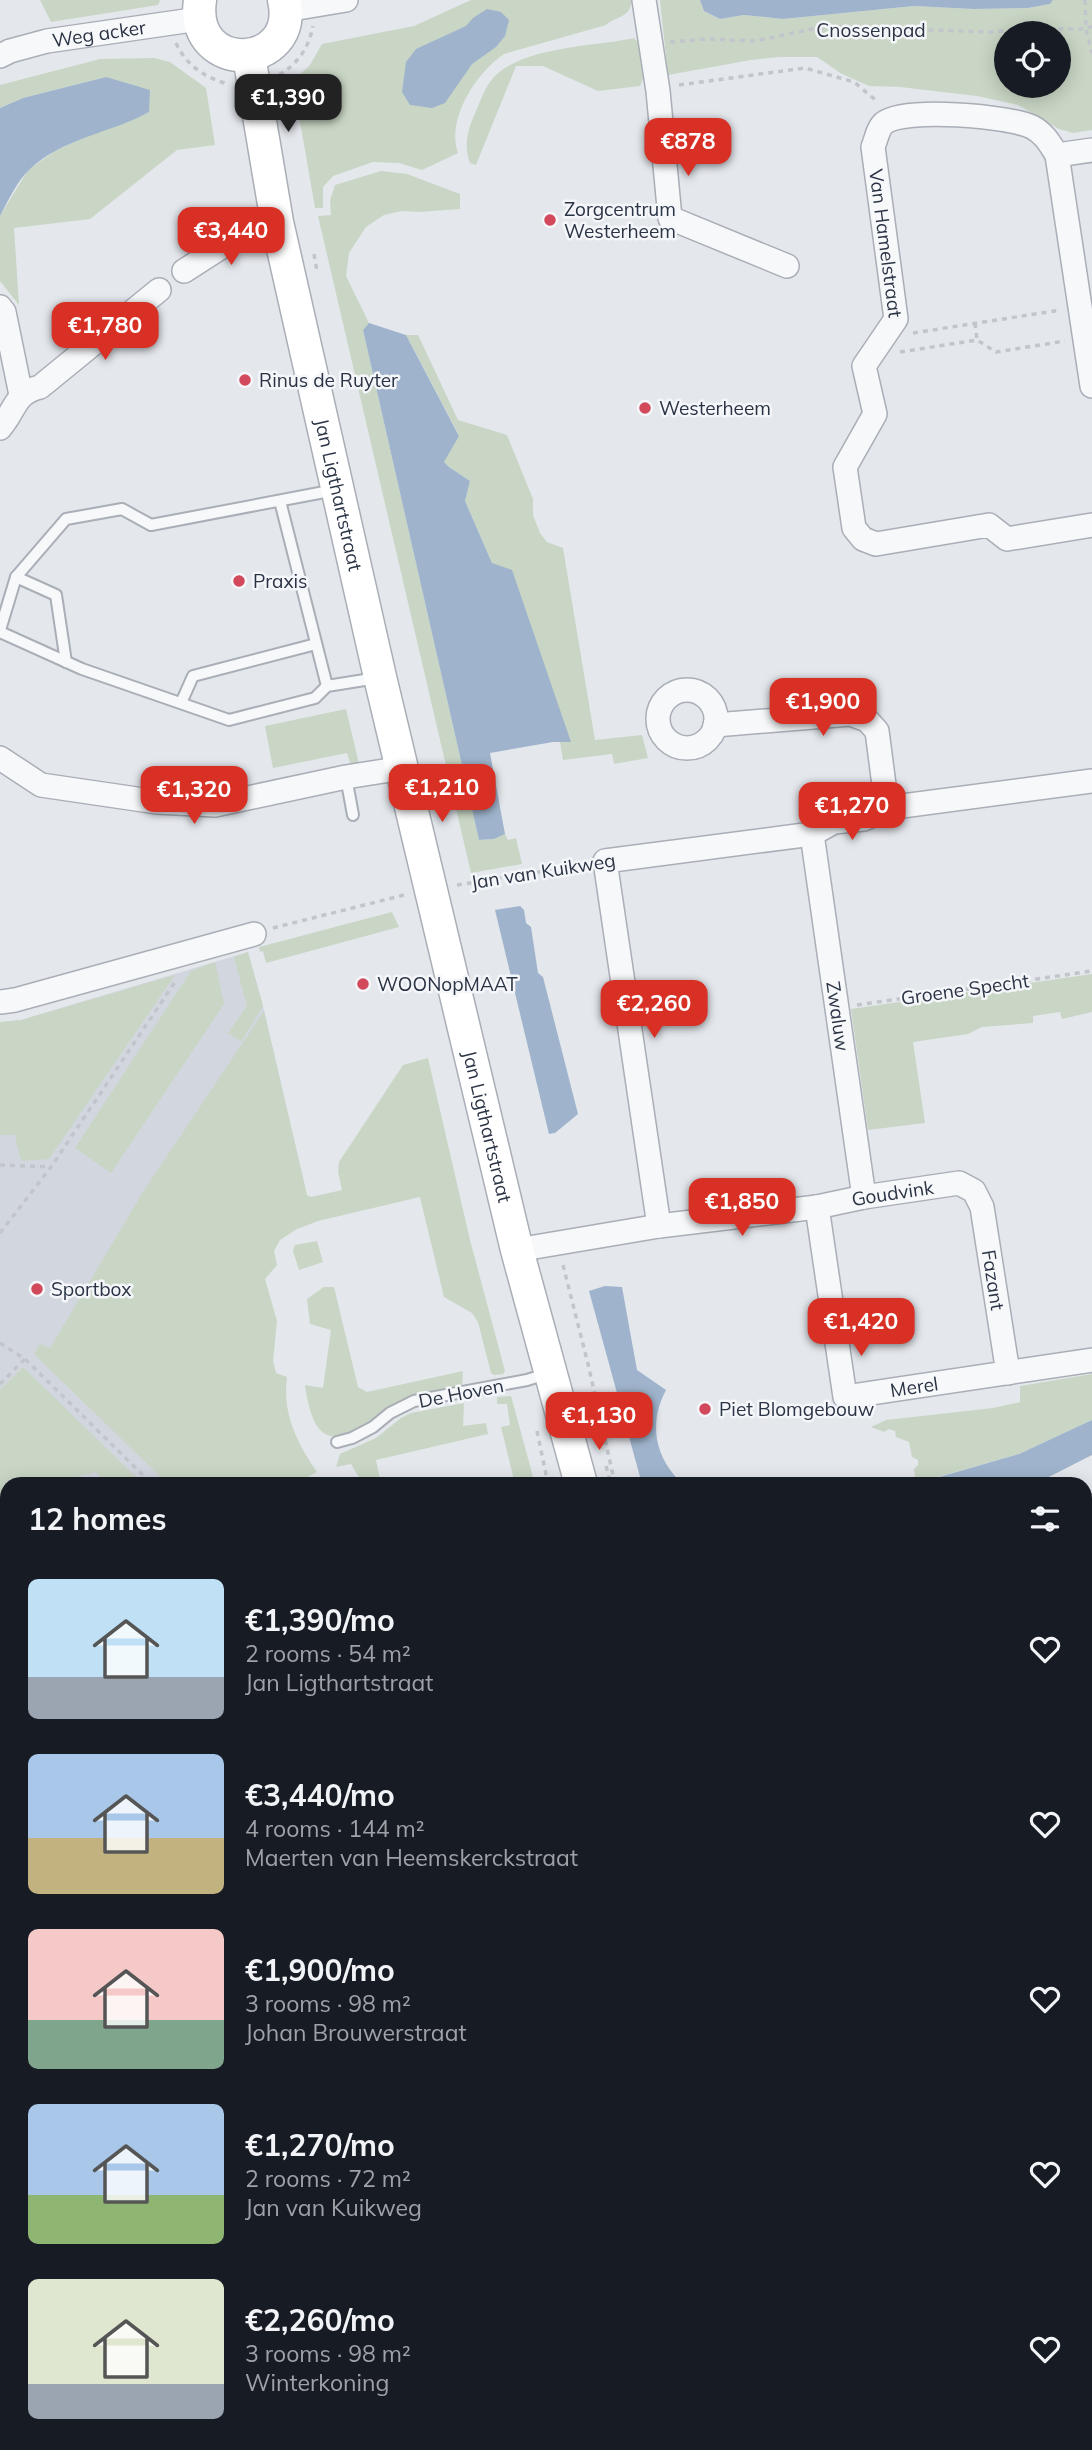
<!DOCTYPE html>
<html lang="en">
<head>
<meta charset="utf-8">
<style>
  body { margin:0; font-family:Mulish,sans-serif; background:#20242c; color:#f1f3f6; height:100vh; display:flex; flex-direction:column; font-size:26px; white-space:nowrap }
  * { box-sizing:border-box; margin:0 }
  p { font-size:23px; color:#9ea1a6 }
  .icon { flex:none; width:38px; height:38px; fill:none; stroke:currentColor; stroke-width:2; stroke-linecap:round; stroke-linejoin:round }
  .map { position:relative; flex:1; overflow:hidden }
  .drawer { position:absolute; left:0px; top:1477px; width:1092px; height:973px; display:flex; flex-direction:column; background:#171b24; border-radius:21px 21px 0 0; box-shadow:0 4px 18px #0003 }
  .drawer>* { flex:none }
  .controls { position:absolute; left:994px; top:21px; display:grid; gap:14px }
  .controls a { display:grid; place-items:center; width:77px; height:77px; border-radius:50%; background:#171b24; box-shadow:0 4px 18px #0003; font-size:35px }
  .price { position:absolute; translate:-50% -60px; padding:0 16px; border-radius:14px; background:#d93025; color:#fff; font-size:23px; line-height:46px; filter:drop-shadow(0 2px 4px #0008) }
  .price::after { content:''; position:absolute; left:50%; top:42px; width:21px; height:16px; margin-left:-10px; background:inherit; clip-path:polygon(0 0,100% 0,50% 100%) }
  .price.active { background:#222; color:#fff }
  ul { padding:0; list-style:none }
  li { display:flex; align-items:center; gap:21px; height:175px; padding:0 28px }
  li span { display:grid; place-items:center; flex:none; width:196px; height:140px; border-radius:10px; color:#555 }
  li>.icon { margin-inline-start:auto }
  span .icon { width:84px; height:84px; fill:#fffc; stroke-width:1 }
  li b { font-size:30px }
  h2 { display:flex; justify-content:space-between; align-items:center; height:84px; padding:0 28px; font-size:30px }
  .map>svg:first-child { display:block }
  .built { fill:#d2d6de }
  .green { fill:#c9d6c5; fill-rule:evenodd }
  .water { fill:#9fb4cc }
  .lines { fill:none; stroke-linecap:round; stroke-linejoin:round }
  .service-casing { stroke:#a9aeb7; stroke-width:14 }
  .minor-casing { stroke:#a9aeb7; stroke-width:26 }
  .secondary-casing { stroke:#a9aeb7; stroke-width:35 }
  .path { stroke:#c2c5cb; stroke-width:3.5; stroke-dasharray:5 5; stroke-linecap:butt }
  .service { stroke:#f7f8fa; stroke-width:10 }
  .minor { stroke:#f7f8fa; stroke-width:23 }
  .secondary { stroke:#fff; stroke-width:32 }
  .poi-dot { fill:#d1495b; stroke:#f4f6f9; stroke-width:2.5 }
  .labels { text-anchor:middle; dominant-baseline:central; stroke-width:5; stroke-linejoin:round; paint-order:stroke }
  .street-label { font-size:19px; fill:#2b3445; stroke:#f4f6f9 }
  .poi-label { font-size:19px; fill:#2b3445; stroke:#f4f6f9; text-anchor:start }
</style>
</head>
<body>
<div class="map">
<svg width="1092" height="2450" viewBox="0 0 1092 2450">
  <rect width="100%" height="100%" fill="#e4e7ec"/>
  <polygon class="built" points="248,952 263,1006 307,1195 228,1214 292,1484 7,1484 7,1765 0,1767 0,1022 21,1020"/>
  <g class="green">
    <polygon points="40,0 160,0 158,5 51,22"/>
    <path d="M471 0H631C632 18 616 16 606 25L504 54C476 73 446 119 458 153L422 170 399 163 373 162 333 176 323 187V208H315L293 81 310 65 322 44 414 26Z"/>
    <path d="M660 0H700L704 11 720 19 744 15 783 19 914 6 973 9 1028 8 1050 4 1053 0H1092V130L1073 133 1059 129 1018 105 977 96 900 87 869 86 842 74 817 57H779L751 60 668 75ZM1006 33H1059V86H1006Z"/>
    <path d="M634 38C647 52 648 69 640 86L598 91 543 66H516L476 165 470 163C463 144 468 129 476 111 480 102 484 90 490 82 516 46 594 47 634 38Z"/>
    <polygon points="154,58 170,62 206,88 215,145 177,150 90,219 14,228 19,305 0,281 0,216 28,170 55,151 76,141 149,112 106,77 23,98 0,108 0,85 100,59"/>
    <polygon points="381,171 407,174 460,194 460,209 419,212 402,211 384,215 366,227 349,253 346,276 369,323 363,330 479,840 494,839 505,834 508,840 516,838 522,864 471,873 318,216 331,215 330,200 335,185"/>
    <polygon points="406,335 418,335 458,420 507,435 533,499 533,515 540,533 547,542 563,548 595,740 642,735 648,758 614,764 612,754 563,760 560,742 570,742 465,501 470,481 449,467 444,462 459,435"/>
    <polygon points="346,709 359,764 351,766 347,753 273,768 265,726"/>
    <polygon points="392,912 399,927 266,963 263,951 260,952 259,947"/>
    <polygon points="248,952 263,1006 241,1042 228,1033 247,1006 234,957"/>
    <polygon points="215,962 224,1004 111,1173 75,1148 191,971"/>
    <polygon points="1092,974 1092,1012 1062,1019 1060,1012 1033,1016 1033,1023 982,1027 968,1034 913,1042 925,1123 868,1130 851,1009"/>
    <polygon points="175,975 49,1159 21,1161 15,1135 0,1135 0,1022 21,1020"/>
    <path d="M264 1011 307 1195 311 1197 342 1190 338 1172 339 1162 403 1065 428 1058 470 1240 505 1371 503 1374 494 1375 491 1373 478 1322 472 1313 444 1297 420 1197 318 1221 297 1229 280 1240 274 1251 277 1265 265 1279 277 1321 273 1361 276 1373 287 1377C282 1413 297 1443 317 1472L302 1480 304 1484H168L34 1354 40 1344 50 1348 143 1192Z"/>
    <polygon points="317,1241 323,1262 299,1270 293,1251 295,1245"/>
    <path d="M324 1287H334L358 1387 367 1392 463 1371 462 1389C443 1392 421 1392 403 1400 389 1406 379 1417 366 1425 322 1453 311 1426 305 1385L323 1388 331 1330 310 1324 307 1299Z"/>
    <polygon points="23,1367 143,1484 106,1484 96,1472 48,1484 7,1484 7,1494 0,1495 0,1390"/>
    <polygon points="1092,1374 1092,1420 1019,1454 916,1483 914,1469 918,1465 918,1460 912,1457 909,1442 896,1437 895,1431 889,1429 884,1432 871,1427 886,1420 993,1408 1020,1402 1020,1386"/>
    <polygon points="511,1396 535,1484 515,1484 501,1427 510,1425 507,1404 497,1404 497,1397"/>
    <polygon points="464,1403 463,1426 486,1423 488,1434 376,1460 381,1484 363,1484 351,1464 336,1467 340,1454 376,1438 401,1418 411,1413"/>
    <polygon points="0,2372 7,2391 7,2443 26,2443 28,2450 7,2450 0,2433"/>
  </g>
  <g class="water">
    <polygon points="700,0 1053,0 1050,4 1028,8 973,9 914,6 783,19 744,15 720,19 704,11"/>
    <polygon points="487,9 501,12 509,20 505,36 496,47 472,64 445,103 432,108 410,105 402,92 406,62 416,49 466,26 473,18"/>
    <path d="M106 77 150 90 149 112C111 133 63 138 30 169 17 181 8 201 0 216V108L23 98Z"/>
    <polygon points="369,323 406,335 459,436 444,462 449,467 470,481 465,501 492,563 512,570 571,742 553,742 490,753 505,834 494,839 479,840 363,330"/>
    <polygon points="520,906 524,910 526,923 531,927 538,973 543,977 578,1114 555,1133 549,1134 495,910"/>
    <path d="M605 1286 622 1287 637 1370 666 1390C648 1423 655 1459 683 1484H642L589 1291Z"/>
    <polygon points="1092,1420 1092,1455 1035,1484 915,1484 1019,1454"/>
    <polygon points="1092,1593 1092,1663 1085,1667 1085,1597"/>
  </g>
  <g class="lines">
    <g class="service-casing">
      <g id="service">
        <polyline points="280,501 327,686"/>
        <polyline points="16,577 56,595 66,662"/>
        <polyline points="0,630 16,577 66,519 122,509 151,525 335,490"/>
        <polyline points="0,632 82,669 229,720 315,698 327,686 377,678"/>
        <polyline points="181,703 193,676 316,644"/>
        <polyline points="346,777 353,815"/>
        <polyline points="337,1442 352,1438 373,1427 390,1413 414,1401 527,1380 549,1373"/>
      </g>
    </g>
    <g class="minor-casing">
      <g id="minor">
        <polyline points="644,0 658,91 670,218 787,266"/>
        <polyline points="286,10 346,0"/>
        <path id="s1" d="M0 56 10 51 47 41 199 19"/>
        <polyline points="1057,155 1092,150"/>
        <polyline points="184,271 254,226 277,222"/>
        <polyline points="0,307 4,312 21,395"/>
        <path id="s2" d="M1092 386 1057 155C1050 144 1044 133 1032 127 1009 116 905 107 884 123 878 128 876 140 873 147L896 319 864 366 875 414 845 467 854 528 863 539 876 544 989 525 1007 539 1092 525"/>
        <path d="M0 428C16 410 14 393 40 387L159 290"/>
        <circle cx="687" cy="719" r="29"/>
        <polyline points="715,725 850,714 867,720 877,731 887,808"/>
        <polyline points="0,758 41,785 157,802 215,805 346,777 403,768"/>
        <path id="s3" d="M812 834 864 1197"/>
        <polyline points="0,1002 15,1000 254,934"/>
        <path id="s4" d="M817 1207 845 1397 1092 1360"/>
        <polyline points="659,1226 605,861 812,834 834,822 864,819 887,808 1092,781"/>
        <path id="s5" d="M517 1250 659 1226 817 1207 864 1197 959 1183 974 1191 982 1207 1008 1373"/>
        <polyline points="1085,1712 1092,1709"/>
        <polyline points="1085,2193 1092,2207"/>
        <polyline points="178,2443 189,2450"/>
        <polyline points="384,2443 397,2450"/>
        <polyline points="629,2443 631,2450"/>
        <polyline points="225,2450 249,2443"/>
        <polyline points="752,2450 755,2443"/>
      </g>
    </g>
    <g class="secondary-casing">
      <g id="secondary">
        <path d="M200 0C189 77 300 70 284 0"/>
        <path id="s6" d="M249 56 277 222 380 677 517 1250 581 1484"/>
        <polyline points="1085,1514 1092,1511"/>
        <polyline points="0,1800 7,1798"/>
        <polyline points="0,1845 7,1843"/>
        <polyline points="945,2443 948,2450"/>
      </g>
    </g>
    <g class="path">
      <polyline points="1085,0 1086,29 1092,53"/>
      <polyline points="670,42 707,39 755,41 817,28 842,27 991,32 1028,29 1086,29 1092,26"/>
      <path d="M176 43C186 65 205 78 228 84"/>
      <path d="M279 75C298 64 309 47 313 26"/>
      <polyline points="679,85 805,68 854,82 878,102"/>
      <polyline points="314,254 317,271"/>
      <polyline points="975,323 977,340"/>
      <polyline points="913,333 1061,310"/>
      <polyline points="900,352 977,340 996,352 1065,341"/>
      <polyline points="457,885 584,865"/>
      <polyline points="273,928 404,895"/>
      <polyline points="857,1005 1092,971"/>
      <polyline points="0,1165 51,1167"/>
      <polyline points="0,1233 51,1167 177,979"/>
      <polyline points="563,1265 588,1364 615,1484"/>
      <polyline points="0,1343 25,1359 152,1484"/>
      <polyline points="0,1384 25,1359"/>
      <polyline points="537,1431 548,1484"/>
      <polyline points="606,1466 611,1484"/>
    </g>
    <use href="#service" class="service"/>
    <use href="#minor" class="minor"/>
    <use href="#secondary" class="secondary"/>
  </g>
  <g class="poi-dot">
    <circle cx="550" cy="220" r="7"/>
    <circle cx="245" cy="380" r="7"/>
    <circle cx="645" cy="408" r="7"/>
    <circle cx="239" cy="581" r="7"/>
    <circle cx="363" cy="984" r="7"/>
    <circle cx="37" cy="1289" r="7"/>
    <circle cx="705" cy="1409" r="7"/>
  </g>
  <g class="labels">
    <g class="street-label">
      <text x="871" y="30">Cnossenpad</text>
      <text stroke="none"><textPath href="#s1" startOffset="102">Weg acker</textPath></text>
      <text stroke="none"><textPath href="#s2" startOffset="546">Van Hamelstraat</textPath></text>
      <text stroke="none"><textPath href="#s6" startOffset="448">Jan Ligthartstraat</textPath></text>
      <text transform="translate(543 871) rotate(-9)">Jan van Kuikweg</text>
      <text transform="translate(965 989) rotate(-8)">Groene Specht</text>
      <text stroke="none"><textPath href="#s3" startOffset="184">Zwaluw</textPath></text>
      <text stroke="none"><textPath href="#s6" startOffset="1097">Jan Ligthartstraat</textPath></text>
      <text stroke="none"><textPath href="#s5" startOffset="380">Goudvink</textPath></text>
      <text stroke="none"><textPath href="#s5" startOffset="556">Fazant</textPath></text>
      <text stroke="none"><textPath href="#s4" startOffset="262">Merel</textPath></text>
      <text transform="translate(461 1393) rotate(-11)">De Hoven</text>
    </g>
    <g class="poi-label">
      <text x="564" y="209">Zorgcentrum<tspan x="564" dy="22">Westerheem</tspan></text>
      <text x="259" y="380">Rinus de Ruyter</text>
      <text x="659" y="408">Westerheem</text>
      <text x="253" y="581">Praxis</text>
      <text x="377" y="984">WOONopMAAT</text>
      <text x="51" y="1289">Sportbox</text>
      <text x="719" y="1409">Piet Blomgebouw</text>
    </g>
  </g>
</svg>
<div class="controls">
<a><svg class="icon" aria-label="locate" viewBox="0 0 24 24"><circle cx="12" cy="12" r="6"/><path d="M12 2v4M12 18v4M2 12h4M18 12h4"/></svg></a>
</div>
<b class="price active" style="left:288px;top:134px">€1,390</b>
<b class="price" style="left:688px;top:178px">€878</b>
<b class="price" style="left:231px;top:267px">€3,440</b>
<b class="price" style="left:105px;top:362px">€1,780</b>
<b class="price" style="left:823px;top:738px">€1,900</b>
<b class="price" style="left:442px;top:824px">€1,210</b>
<b class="price" style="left:194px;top:826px">€1,320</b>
<b class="price" style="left:852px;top:842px">€1,270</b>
<b class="price" style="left:654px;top:1040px">€2,260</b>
<b class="price" style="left:742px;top:1238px">€1,850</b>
<b class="price" style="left:861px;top:1358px">€1,420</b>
<b class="price" style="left:599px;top:1452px">€1,130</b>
<section class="drawer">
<h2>12 homes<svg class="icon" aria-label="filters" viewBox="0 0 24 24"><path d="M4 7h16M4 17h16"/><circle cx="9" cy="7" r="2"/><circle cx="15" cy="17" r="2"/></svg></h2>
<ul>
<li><span style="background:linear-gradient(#bfe0f5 70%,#9aa5b1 0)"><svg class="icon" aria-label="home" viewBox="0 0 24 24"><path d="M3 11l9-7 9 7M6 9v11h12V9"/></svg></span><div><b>€1,390/mo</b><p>2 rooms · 54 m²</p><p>Jan Ligthartstraat</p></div><svg class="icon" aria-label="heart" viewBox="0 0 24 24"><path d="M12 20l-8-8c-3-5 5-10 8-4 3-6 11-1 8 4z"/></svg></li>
<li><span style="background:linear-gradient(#a9c7e8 60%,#c2b280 0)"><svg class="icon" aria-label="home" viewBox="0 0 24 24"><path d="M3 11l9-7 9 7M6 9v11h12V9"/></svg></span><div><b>€3,440/mo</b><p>4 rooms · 144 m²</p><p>Maerten van Heemskerckstraat</p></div><svg class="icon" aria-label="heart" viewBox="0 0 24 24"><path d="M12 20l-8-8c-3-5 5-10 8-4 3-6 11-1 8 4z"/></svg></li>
<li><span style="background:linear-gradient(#f6c9c9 65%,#7fa58c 0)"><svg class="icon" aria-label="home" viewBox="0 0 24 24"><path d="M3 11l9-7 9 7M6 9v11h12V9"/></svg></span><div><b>€1,900/mo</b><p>3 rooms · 98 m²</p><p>Johan Brouwerstraat</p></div><svg class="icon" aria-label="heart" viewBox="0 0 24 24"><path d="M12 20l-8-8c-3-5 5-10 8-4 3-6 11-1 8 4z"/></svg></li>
<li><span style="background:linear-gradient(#a9c7e8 65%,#8fb573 0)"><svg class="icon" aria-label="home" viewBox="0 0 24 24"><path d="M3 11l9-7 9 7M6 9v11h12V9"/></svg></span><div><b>€1,270/mo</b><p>2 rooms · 72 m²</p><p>Jan van Kuikweg</p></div><svg class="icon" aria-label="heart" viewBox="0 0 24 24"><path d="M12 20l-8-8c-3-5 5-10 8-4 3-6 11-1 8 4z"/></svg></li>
<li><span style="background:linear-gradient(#dfe7d0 75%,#9aa5b1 0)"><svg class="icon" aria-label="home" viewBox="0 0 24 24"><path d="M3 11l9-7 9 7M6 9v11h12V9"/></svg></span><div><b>€2,260/mo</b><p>3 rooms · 98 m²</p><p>Winterkoning</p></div><svg class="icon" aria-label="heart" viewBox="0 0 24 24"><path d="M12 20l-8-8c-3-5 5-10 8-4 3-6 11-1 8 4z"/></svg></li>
</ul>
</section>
</div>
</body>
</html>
